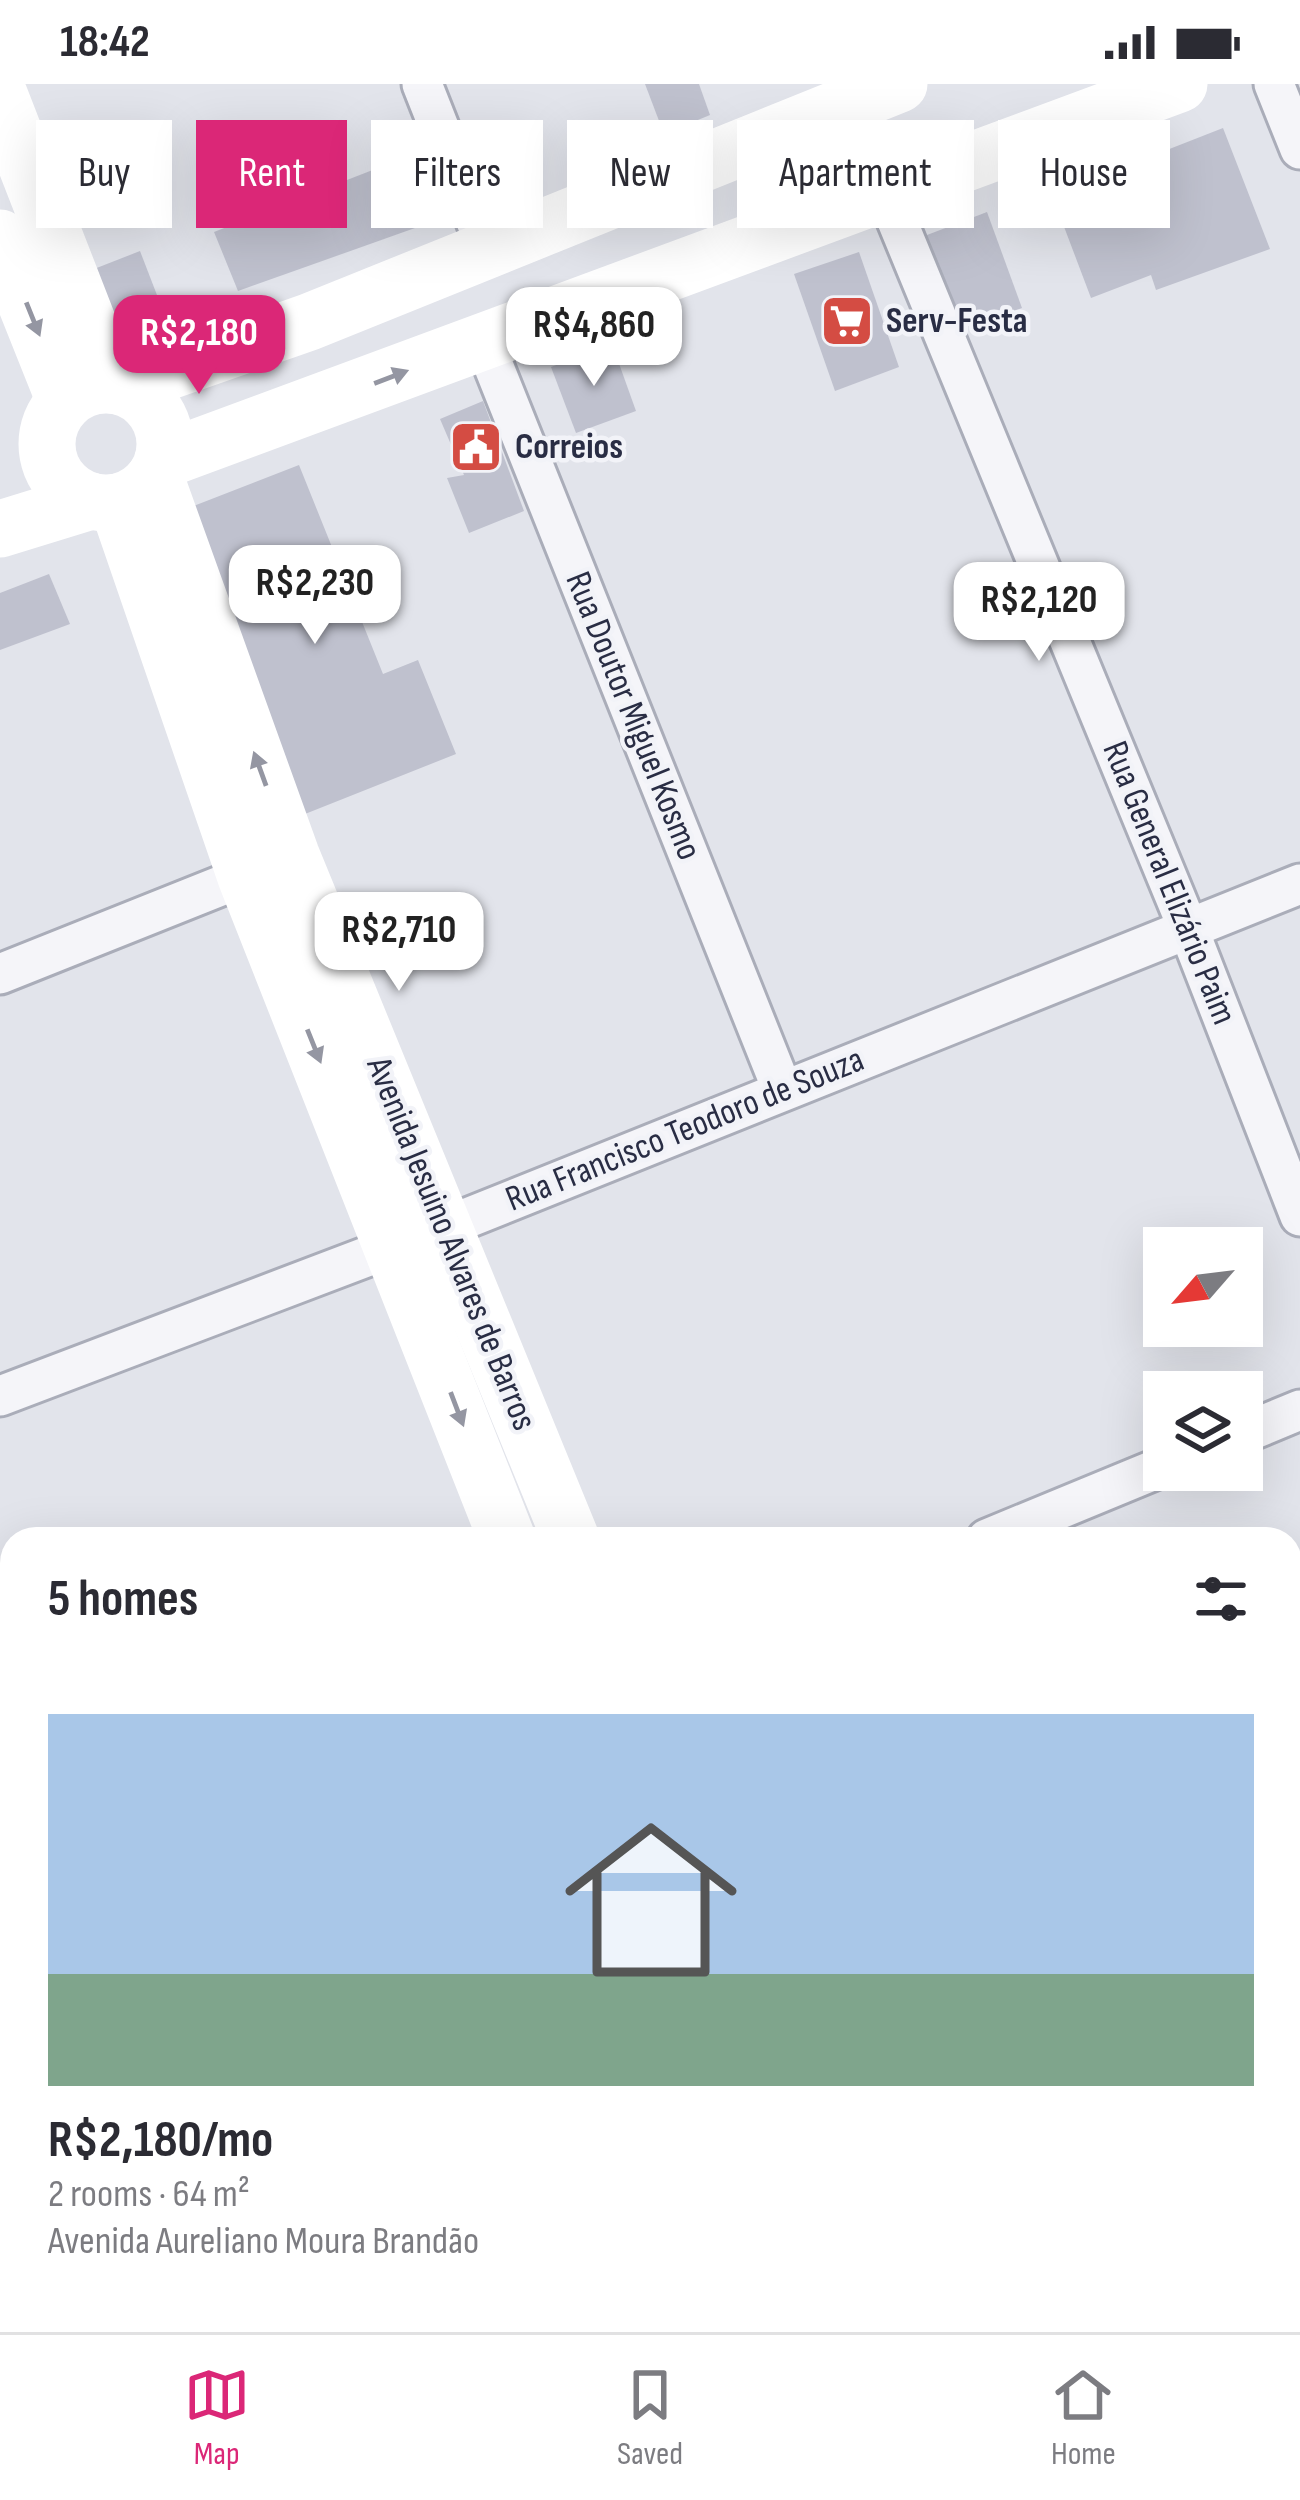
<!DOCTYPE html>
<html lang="en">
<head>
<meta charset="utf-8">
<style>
  body { margin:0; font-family:"Sofia Sans Condensed",sans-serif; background:#f7f7f7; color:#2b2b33; height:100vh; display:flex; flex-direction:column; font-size:45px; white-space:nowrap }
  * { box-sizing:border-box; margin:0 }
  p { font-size:39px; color:#7c7c81 }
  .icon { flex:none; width:66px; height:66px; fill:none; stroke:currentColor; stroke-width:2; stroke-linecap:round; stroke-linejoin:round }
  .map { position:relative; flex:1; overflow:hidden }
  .drawer { position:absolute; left:0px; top:1443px; width:1302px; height:807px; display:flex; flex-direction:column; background:#fff; border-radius:36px 36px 0 0; box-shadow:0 12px 48px #0002 }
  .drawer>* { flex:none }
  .banner { position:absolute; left:36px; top:36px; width:1230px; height:108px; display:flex; gap:24px }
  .needle { width:78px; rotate:242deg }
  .tools { position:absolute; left:1143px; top:1143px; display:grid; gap:24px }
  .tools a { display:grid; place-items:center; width:120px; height:120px; border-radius:0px; background:#fff; box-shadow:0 12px 48px #0002; font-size:60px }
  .price { position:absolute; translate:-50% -102px; padding:0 27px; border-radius:24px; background:#fff; color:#222; font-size:39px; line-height:78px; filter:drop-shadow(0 3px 6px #0008) }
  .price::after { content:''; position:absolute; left:50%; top:72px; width:36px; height:27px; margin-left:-18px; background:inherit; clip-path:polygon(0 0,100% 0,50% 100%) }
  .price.current { background:#db2777; color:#fff }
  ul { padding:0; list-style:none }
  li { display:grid; align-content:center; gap:24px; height:636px; padding:0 48px }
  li+li { border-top:3px solid #e1e1e2 }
  li span { display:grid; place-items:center; height:372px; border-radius:0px; color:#555 }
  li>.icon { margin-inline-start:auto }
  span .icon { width:216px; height:216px; fill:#fffc; stroke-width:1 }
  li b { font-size:51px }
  h2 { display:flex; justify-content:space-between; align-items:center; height:144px; padding:0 48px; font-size:51px }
  .chip { padding:0 42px; border-radius:0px; background:#fff; box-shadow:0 12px 48px #0002; font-size:42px; line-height:108px }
  .chip.current { background:#db2777; color:#fff }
  .status { display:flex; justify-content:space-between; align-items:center; height:84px; padding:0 60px; background:#fff; direction:ltr }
  .status svg { height:33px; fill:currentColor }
  .tabs { display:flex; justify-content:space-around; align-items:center; height:168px; border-top:3px solid #e1e1e2; background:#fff; font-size:33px; color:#7c7c81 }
  .tabs a { display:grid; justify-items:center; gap:6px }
  .tabs .current { color:#db2777 }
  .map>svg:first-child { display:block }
  .building { fill:#bfc1ce }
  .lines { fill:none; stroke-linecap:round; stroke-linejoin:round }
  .street-casing { stroke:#aaadb9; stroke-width:45 }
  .street { stroke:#f5f5f9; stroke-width:39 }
  .secondary { stroke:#fff; stroke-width:57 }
  .oneway { fill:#9496a2 }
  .labels { text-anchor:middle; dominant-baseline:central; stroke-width:9; stroke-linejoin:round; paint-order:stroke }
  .poi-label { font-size:36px; font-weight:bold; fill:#292d44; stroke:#f2f3f8; text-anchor:start }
  .street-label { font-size:36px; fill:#292d44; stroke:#f2f3f8 }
</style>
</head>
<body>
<div class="status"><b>18:42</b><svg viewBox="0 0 49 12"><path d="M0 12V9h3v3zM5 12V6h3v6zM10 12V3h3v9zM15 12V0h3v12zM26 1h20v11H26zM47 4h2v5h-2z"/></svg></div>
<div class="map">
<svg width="1300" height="2248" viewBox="0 0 1300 2248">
  <rect width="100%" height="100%" fill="#e2e4eb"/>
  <g class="building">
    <polygon points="645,0 699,0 710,31 664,50"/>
    <polygon points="1223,44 1270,165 1156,206 1151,191 1091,214 1052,111"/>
    <polygon points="388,80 415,144 238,207 214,148"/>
    <polygon points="987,128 1022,224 949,250 914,156"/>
    <polygon points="140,167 167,237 116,259 89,187"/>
    <polygon points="859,168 899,283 835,307 794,190"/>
    <polygon points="612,260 636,327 576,349 551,283"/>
    <polygon points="483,317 524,427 469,449 447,394 464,391 440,335"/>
    <polygon points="299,381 383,590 418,576 456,670 305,730 191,423"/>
    <polygon points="49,490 70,540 0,566 0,509"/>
  </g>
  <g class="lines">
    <g class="street-casing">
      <g id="street">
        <polyline points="422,0 487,165"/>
        <polyline points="848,0 886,110 1188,844 1300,1132"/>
        <polyline points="1274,0 1300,65"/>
        <polyline points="484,258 782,1005"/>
        <polyline points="0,890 268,783"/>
        <polyline points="0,1312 445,1143 1300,800"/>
        <polyline points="1242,1350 1300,1326"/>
        <polyline points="987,1455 1164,1382"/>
        <polyline points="1290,1812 1300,1808"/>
        <polyline points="0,1840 12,1836"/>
        <polyline points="0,2173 12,2176"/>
        <polyline points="239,2238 276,2248"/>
        <polyline points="1274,2248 1300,2237"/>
      </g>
    </g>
    <use href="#street" class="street"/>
    <g class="secondary">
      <polyline points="0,13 112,301"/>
      <polyline points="0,154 65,317"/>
      <circle cx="106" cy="360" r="59"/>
      <polyline points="123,303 309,238 899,0"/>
      <polyline points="163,376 1179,0"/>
      <polyline points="155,393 291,771 571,1455"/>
      <polyline points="117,418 246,793 507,1455"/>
      <polyline points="0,445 91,417"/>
      <polyline points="818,2238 821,2248"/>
      <polyline points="864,2238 867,2248"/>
    </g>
  </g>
  <defs><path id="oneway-solid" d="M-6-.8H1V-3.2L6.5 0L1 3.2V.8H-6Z" transform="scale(3)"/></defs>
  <g class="oneway">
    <use href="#oneway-solid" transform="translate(33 235) rotate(68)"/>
    <use href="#oneway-solid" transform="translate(391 293) rotate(-21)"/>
    <use href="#oneway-solid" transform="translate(260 685) rotate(-110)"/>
    <use href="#oneway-solid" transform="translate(314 962) rotate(68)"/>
    <use href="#oneway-solid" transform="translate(457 1325) rotate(69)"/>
  </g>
  <defs>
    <g id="supermarket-square" transform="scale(2.7)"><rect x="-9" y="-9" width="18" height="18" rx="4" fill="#d44c43" stroke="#f2f3f8"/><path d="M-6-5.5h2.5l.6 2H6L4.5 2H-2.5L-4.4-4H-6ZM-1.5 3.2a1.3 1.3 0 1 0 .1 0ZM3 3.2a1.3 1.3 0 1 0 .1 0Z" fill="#fff"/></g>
    <g id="civic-square" transform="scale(2.7)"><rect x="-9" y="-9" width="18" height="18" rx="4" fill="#d44c43" stroke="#f2f3f8"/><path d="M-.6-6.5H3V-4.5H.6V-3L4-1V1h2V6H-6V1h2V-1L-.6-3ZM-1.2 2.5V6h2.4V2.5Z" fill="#fff"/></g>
  </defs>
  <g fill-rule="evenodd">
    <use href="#supermarket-square" x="847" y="237"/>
    <use href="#civic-square" x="476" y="363"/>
  </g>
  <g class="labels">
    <g class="poi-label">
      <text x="886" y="237">Serv-Festa</text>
      <text x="515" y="363">Correios</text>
    </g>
    <g class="street-label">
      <text transform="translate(633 632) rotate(68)">Rua Doutor Miguel Kosmo</text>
      <text transform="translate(1169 799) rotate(68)">Rua General Elizário Paim</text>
      <text transform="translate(685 1046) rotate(-22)">Rua Francisco Teodoro de Souza</text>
      <text transform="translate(451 1160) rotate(68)">Avenida Jesuino Alvares de Barros</text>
    </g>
  </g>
</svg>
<div class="tools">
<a><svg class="needle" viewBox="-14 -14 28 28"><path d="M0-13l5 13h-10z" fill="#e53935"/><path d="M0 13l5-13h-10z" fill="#7c7c81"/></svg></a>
<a><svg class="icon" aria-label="layers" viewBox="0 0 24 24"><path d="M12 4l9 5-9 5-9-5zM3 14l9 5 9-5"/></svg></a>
</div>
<b class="price" style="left:594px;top:305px">R$4,860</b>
<b class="price current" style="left:199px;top:313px">R$2,180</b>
<b class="price" style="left:315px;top:563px">R$2,230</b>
<b class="price" style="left:1039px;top:580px">R$2,120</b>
<b class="price" style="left:399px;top:910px">R$2,710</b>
<div class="banner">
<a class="chip">Buy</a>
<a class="chip current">Rent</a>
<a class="chip">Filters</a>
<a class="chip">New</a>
<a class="chip">Apartment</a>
<a class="chip">House</a>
</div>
<section class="drawer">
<h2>5 homes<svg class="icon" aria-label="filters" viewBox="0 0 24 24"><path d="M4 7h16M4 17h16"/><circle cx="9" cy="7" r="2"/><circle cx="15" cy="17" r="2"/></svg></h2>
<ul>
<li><span style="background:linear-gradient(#a9c7e8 70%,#7fa58c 0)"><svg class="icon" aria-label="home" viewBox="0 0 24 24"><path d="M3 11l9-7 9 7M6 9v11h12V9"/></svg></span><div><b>R$2,180/mo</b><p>2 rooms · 64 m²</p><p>Avenida Aureliano Moura Brandão</p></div></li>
</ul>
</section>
</div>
<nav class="tabs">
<a class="current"><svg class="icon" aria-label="map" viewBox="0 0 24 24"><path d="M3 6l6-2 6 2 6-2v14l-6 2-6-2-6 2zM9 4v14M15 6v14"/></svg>Map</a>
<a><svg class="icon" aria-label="saved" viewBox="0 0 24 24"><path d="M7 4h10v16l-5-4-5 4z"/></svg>Saved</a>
<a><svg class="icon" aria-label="home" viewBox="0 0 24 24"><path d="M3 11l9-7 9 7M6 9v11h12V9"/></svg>Home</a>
</nav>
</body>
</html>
